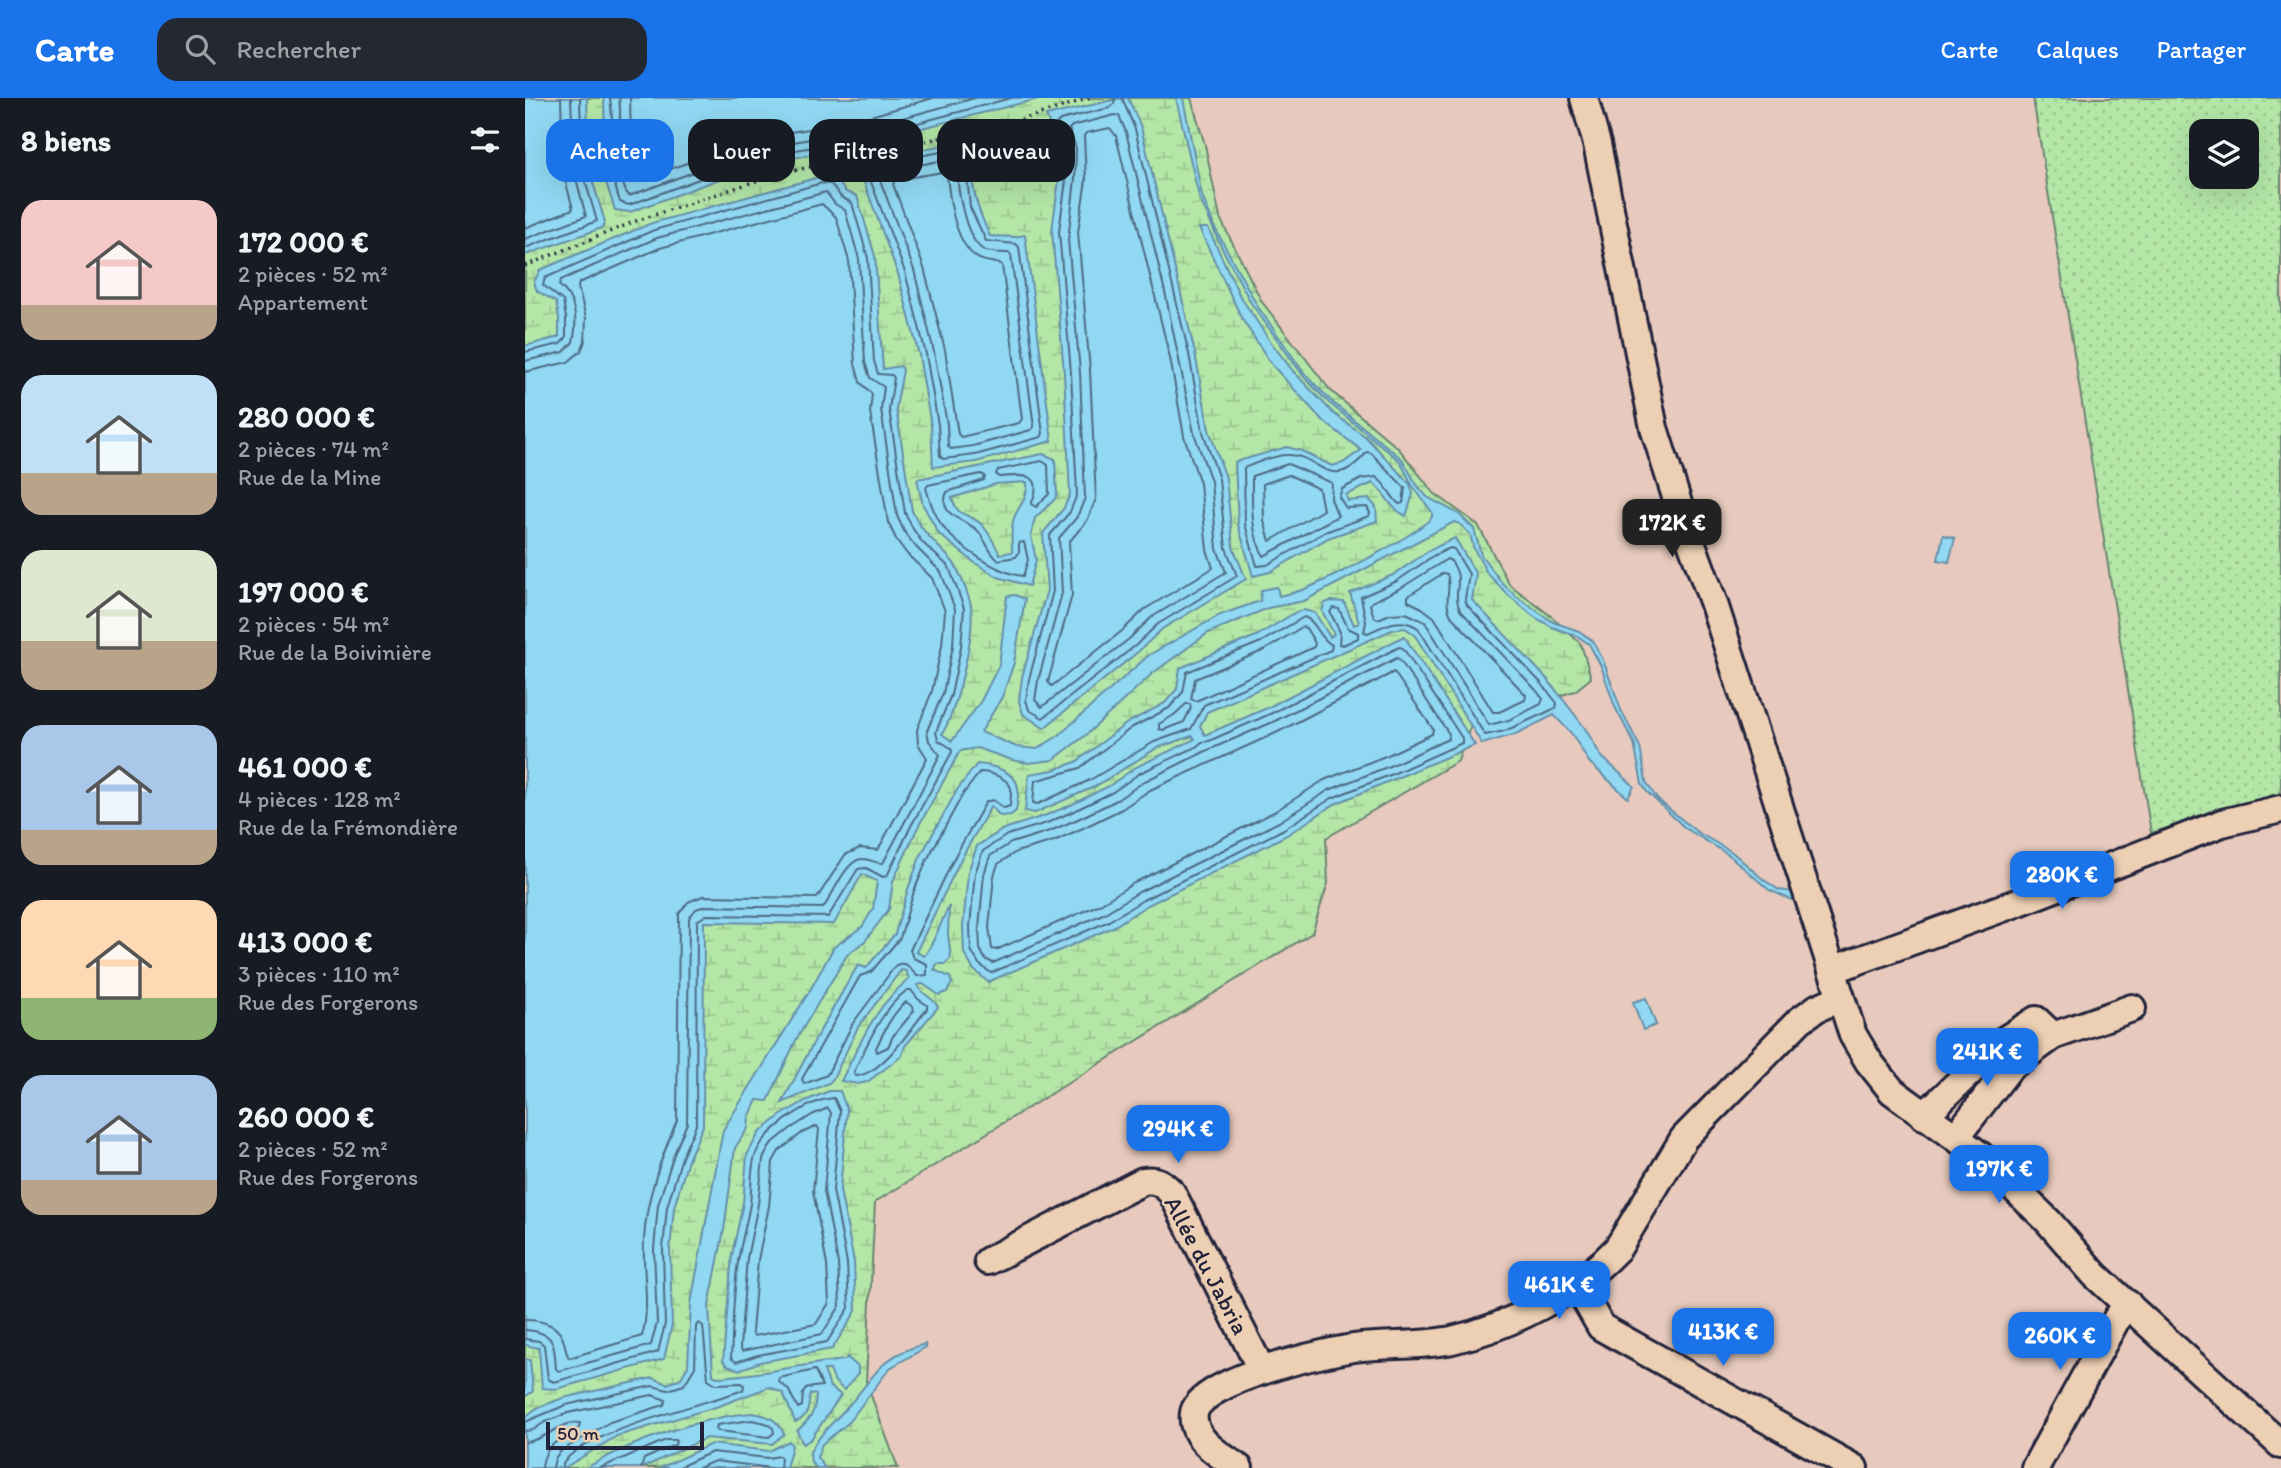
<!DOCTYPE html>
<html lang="fr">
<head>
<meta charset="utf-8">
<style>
  body { margin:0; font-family:Itim,sans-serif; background:#242831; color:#f1f3f6; height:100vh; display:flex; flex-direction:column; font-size:26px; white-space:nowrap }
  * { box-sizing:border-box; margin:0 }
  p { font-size:23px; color:#9ea1a6 }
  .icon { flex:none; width:38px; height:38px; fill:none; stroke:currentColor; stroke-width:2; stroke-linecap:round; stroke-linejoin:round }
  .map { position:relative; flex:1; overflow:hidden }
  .sheet { display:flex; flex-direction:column; background:#171b24; width:525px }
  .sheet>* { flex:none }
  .banner { position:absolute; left:21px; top:21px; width:665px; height:63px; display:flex; gap:14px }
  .fabs { position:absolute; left:1664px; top:21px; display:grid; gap:14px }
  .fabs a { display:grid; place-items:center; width:70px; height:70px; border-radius:14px; background:#171b24; box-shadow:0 7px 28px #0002; font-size:35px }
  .scale { position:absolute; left:21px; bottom:18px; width:158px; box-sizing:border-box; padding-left:7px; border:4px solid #22223b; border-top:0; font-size:19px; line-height:24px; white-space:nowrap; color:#22223b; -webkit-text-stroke:5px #edd0b4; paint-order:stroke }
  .price { position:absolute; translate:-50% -60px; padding:0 16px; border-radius:14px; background:#1a73e8; color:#fff; font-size:23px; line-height:46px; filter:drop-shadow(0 2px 4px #0008) }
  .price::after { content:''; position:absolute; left:50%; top:42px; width:21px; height:16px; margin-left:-10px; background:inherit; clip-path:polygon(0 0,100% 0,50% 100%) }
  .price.active { background:#222; color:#fff }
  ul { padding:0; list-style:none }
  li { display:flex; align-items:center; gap:21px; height:175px; padding:0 21px }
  li span { display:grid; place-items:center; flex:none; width:196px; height:140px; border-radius:21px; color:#555 }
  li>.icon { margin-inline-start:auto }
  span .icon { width:84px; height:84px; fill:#fffc; stroke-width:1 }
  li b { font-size:30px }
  h2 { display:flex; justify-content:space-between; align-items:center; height:84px; padding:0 21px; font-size:30px }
  .pill { padding:0 24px; border-radius:21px; background:#171b24; box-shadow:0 7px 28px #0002; font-size:24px; line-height:63px }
  .pill.active { background:#1a73e8; color:#fff }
  header { display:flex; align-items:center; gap:42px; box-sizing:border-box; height:98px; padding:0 35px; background:#1a73e8; color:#fff }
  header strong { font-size:33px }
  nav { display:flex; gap:38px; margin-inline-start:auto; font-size:24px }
  .search { width:490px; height:63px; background:#242831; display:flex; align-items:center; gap:18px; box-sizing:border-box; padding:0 24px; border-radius:21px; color:#9ea1a6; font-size:26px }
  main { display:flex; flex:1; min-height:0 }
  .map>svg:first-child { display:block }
  .grass { fill:url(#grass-dots); stroke:#6a8471; stroke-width:2; fill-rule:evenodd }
  .wetland { fill:url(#wetland-marsh); stroke:#6a8471; stroke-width:2 }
  .water { fill:#91d8f2; stroke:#658fa9; stroke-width:2; fill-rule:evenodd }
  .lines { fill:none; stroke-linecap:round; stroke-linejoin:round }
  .shore { stroke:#4e6b84; stroke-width:2 }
  .minor-casing { stroke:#22223b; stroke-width:32 }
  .path { stroke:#22223b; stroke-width:3.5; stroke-dasharray:2 5; stroke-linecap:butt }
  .minor { stroke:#edd0b4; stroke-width:26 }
  .labels { text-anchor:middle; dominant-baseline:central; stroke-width:5; stroke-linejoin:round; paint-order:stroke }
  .street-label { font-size:24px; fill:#22223b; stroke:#edd0b4 }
</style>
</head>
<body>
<header>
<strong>Carte</strong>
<div class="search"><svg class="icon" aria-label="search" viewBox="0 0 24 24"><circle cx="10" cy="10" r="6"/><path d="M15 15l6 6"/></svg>Rechercher</div>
<nav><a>Carte</a><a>Calques</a><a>Partager</a></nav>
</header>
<main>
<section class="sheet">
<h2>8 biens<svg class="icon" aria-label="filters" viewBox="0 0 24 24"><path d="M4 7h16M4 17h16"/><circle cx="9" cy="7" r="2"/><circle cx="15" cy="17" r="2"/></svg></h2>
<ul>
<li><span style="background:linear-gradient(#f6c9c9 75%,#b9a48a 0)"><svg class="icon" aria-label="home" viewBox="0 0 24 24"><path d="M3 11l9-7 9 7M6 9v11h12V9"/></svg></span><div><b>172 000 €</b><p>2 pièces · 52 m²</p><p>Appartement</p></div></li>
<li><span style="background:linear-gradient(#bfe0f5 70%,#b9a48a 0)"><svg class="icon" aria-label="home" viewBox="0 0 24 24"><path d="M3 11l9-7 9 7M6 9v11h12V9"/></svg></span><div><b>280 000 €</b><p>2 pièces · 74 m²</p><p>Rue de la Mine</p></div></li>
<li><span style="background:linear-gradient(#dfe7d0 65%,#b9a48a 0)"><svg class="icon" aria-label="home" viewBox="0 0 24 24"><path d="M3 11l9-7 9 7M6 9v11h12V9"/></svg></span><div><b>197 000 €</b><p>2 pièces · 54 m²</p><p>Rue de la Boivinière</p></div></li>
<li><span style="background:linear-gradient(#a9c7e8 75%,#b9a48a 0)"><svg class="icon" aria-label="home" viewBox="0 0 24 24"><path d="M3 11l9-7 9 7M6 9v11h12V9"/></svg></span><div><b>461 000 €</b><p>4 pièces · 128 m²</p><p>Rue de la Frémondière</p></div></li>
<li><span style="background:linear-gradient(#ffd9b3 70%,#8fb573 0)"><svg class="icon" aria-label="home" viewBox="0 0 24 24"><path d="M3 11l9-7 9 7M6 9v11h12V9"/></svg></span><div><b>413 000 €</b><p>3 pièces · 110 m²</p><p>Rue des Forgerons</p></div></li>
<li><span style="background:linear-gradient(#a9c7e8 75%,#b9a48a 0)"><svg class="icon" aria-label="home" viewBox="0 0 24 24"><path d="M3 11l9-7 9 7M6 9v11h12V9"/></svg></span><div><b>260 000 €</b><p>2 pièces · 52 m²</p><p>Rue des Forgerons</p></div></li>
</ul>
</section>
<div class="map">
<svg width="1756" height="1370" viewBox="0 0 1756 1370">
  <defs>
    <pattern id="grass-dots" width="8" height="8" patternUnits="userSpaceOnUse" patternTransform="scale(1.75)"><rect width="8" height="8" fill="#b3e6a7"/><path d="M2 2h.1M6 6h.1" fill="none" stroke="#9ac591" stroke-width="1.8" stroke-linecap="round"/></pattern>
    <pattern id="wetland-marsh" width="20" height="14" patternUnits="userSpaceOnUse" patternTransform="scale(1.75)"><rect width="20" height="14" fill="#b3e6a7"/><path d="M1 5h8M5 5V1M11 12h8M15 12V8" fill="none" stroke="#9ac591"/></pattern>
  </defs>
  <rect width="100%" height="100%" fill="#e7cabd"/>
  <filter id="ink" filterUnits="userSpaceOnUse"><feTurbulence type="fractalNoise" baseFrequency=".0143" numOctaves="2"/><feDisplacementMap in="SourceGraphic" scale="14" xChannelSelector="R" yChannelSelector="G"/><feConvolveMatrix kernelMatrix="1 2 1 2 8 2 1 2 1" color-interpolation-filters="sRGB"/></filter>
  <g filter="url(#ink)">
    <path class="grass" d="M1508 0H1756V695L1626 735ZM1676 33H1722V79H1676Z"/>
    <polygon class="wetland" points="0,0 666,0 680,47 695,120 737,204 805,292 874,351 909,395 953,427 984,486 1027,519 1056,546 1066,580 1050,593 947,624 933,663 801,740 803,785 787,835 350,1104 341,1284 373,1370 0,1370"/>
    <g class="water">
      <polygon points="0,0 62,0 64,71 80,124 77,130 0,157"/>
      <polygon points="79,0 517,0 393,31 331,49 238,65 105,114 90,112 81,84"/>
      <polygon points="596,0 603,0 616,29 670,255 684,332 701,380 708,449 721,481 637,531 614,553 519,630 498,616 494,603 497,579 522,492 518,435 539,410 545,396 539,275 527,133 534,81 535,49 521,18"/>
      <path d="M651 0H658L677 98 690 130 733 209 780 276 806 303 877 361 892 387 902 399 934 416 949 431 956 457 978 486 992 499 1028 524 1054 533 1068 543 1078 562 1096 612 1115 649 1121 684 1132 701 1172 734 1207 754 1239 782 1254 792 1269 794 1296 877H1294L1269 803 1244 792 1204 757 1160 730 1122 694 1117 686 1109 645 1090 609 1076 568 1064 546 1052 538 1027 529 1008 518 982 496 962 475 949 451 945 436 935 426 929 424 779 503 743 510 683 535 628 575 561 637 528 662 504 665 487 662 452 650 435 653 392 731 368 783 364 811 340 843 322 857 271 942 243 1003 232 1002 224 1019 223 1030 210 1050 199 1132 184 1208 188 1277 192 1279C235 1277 277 1266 320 1262L322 1259 333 1269V1276L319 1292 310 1284 305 1272H299L305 1289 316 1297 286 1341 278 1346 272 1333C285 1321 290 1316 291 1297L285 1295C284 1307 284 1320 270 1324L258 1295 244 1289 194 1308 92 1338 39 1370H0V1319L12 1310 38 1300 128 1280 143 1286 156 1280 163 1268 166 1205 198 1032 284 894 309 849 337 829 348 811 352 783 337 776 309 826 179 824 178 1028 163 1062 149 1110 145 1151 147 1227 139 1261 31 1291 17 1290 14 1250 0 1247V248L34 239V220L31 204 12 193 9 184 15 172 127 125 298 78 310 80 321 94 332 98 350 158 358 271 376 268 378 272 371 310 387 413C398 437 412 445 428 464 433 470 445 500 446 509 450 537 432 612 417 636L427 643 456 603 474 567 482 498 490 497 500 501 489 565 477 599 456 634 492 649 512 651 533 638 624 557 695 517 735 503 736 492 752 489 754 498C762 496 772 494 780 491 804 481 893 437 907 419V414L887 387 875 363 803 304 780 280 726 205 696 148 674 99Z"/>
      <path d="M469 33 476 38C469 47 462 49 455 57 438 77 455 117 465 138L490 139 500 137 527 343 451 364 408 369 406 328 394 257 373 176 339 84 343 61 415 48 454 36Z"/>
      <path d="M674 130H683L715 198 745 243 768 273 808 315 841 339 885 386 888 396 881 418C862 408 862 396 848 385L821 397 823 403 844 401 851 409 852 423 803 440 745 474 728 478 713 427 710 364 762 349 777 353 807 368 818 365 836 352 797 322 747 267 717 221Z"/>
      <path d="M518 356 530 361 532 397 529 402 510 420 506 437 511 462 504 488 473 479 450 465 414 436 398 407 392 381ZM502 384C503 402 495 405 489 420 485 432 487 442 487 454L475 456C469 446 464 433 456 426 443 414 433 421 427 400L471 386Z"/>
      <polygon points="1418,437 1430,440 1424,464 1413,462"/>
      <polygon points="930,440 951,476 947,502 1023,582 1060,630 1076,658 1109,688 1103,700 1064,664 1047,636 1029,617 991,636 957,646 889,536 880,530 867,532 682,614 675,628 680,637 742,610 879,538 950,647 810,706 762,737 621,808 588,829 463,884 448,871 439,855 438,829 443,774 452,748 479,731 519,718 546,707 584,688 611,669 670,641 667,638 632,650 569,689 510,715 500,713 504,676 528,672 551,664 602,625 640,605 652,591 655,570 733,537 771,514 779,512 790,515 805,539 809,536 797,513 800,505 806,503 819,504 829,527 834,525 825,495 868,477 905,452"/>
      <path d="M452 666C466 667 491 673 493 690 494 697 492 707 491 713L486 717 475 718 466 708 436 761 391 854 399 858C406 852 418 819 424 808L423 836 426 860 420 866H412L409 872 425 879 427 885 422 894 414 897 398 886 392 887C396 897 409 899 413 909L380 948 377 958 342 984 333 986 316 983C336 944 349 909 384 881L381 873 376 872 333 929 308 981 304 985 257 1005 292 938 333 867 341 870 370 836 383 791 395 759 432 692Z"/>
      <polygon points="1121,900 1131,927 1118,932 1108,904"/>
      <polygon points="304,993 315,993 322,1012 315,1092 329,1164 331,1213 307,1251 235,1264 214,1272 203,1268 198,1263 207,1157 218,1105 222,1057 234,1035 255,1018 280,1003"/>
      <path d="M400 1246 401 1249 365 1270 322 1326 297 1346 292 1359 300 1370H292L286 1365 285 1354C295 1335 310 1323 324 1307 352 1276 354 1258 400 1246Z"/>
      <polygon points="0,1261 5,1262 8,1293 0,1299"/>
      <path d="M227 1315C243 1317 252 1321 259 1336L247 1346 181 1340 117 1370H61C105 1344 176 1319 227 1315Z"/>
      <polygon points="264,1343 267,1348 261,1370 135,1370 186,1346 244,1353"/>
    </g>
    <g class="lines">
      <g class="shore">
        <path d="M85 0C91 36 82 69 95 104L104 107 236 58 329 42 486 0"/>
        <path d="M94 0C98 23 89 82 104 98L233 50 327 34 450 0"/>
        <polyline points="105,0 107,80 110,84 230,40 325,24 408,0"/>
        <polyline points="590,0 589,6 584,10 535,22 532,25 542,49 541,82 534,133 546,275 552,396 545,414 525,437 528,493 504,581 501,602 504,612 518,620 610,548 633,526 712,478 701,450 694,381 678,334 664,256 624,90 610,31 597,0"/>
        <polygon points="590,17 594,18 601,34 640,194 669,335 686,383 692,451 701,474 627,519 604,541 517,609 510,602 513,583 537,495 534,440 552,419 560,400 555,274 543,142 550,81 551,50 544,31 547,28"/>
        <polygon points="585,30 591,38 645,260 659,338 675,385 682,452 688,470 620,511 597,533 527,588 523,584 547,497 544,444 562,423 571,401 565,273 553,134 561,82 559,38 561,35"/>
        <polygon points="447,45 450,46 451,49 441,68 445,109 461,143 491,146 494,149 518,336 516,339 450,357 418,361 415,358 413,327 401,256 380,174 346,84 351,66 416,54"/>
        <path d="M429 60 433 63C430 83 439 138 457 151 464 156 475 154 483 155L486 157 509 329 506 332 448 348 426 351 423 348 422 326 409 254 389 172 355 82 359 74Z"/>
        <path d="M418 74 422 76C424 100 429 144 451 159 459 165 469 163 477 167L497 321 494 325 436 339 433 336 420 252 399 170 368 86 370 82Z"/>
        <polyline points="0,130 48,111 38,74 36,0"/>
        <polyline points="0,141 61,118 49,73 46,0"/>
        <polyline points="0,150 72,123 57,72 55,0"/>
        <polyline points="0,254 35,246 41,240 41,220 38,203 18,187 20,180 129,132 297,85 306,86 316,99 327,105 343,160 349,263 353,276 367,277 369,280 364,311 380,415 388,431 397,444 424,469 439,510 436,549 426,597 411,634 413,642 426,650 427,654 386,728 362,778 358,779 341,770 333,771 303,819 181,817 172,823 171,1027 157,1059 142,1109 138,1151 140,1226 133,1254 29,1284 23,1281 19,1247 14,1243 0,1241"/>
        <path d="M0 263 39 254 48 244C53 223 51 201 34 187L36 182 132 140 301 94 310 106 320 112 334 161 340 264 345 280 359 289 356 311 372 418 380 435 391 449 416 474 430 511 428 548 418 595 402 633 404 643 415 657 358 765C351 766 344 760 336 761 320 763 308 798 298 810L180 808 171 811 164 820 162 1025 149 1056 133 1107 129 1151 132 1225 126 1247 34 1273 31 1271C29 1245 30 1234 0 1232"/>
        <path d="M0 274 43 264 56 253 60 243 61 220 53 189 54 185 135 150 297 106 311 119 324 163 330 266 335 284 347 296 345 314 363 424 371 441 382 456 407 480 420 513 417 547 407 593 392 632 393 646 402 660 353 752 335 750 320 757 292 800 178 798 163 804 154 816 152 1022C136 1061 121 1099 119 1142 117 1174 126 1207 117 1238L44 1260C40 1254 41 1250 39 1244 34 1226 16 1222 0 1222"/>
        <path d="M842 354 846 355 880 390 878 405 874 406C865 398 862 387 851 379L836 381 817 391 814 399 821 410 842 409 845 415 844 418 800 434 742 467 732 468 720 426 719 370C731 365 749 357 762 357 794 355 805 399 842 354Z"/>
        <path d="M517 363 523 367 524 396 511 409 506 406C521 373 497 377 474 379L471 376 473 372Z"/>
        <path d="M763 366 807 385 806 401 813 418 739 458C725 437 727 402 727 378Z"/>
        <path d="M456 376 460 378 459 382 422 394C411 420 445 422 454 434 461 443 464 455 473 462L491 459 494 454V445L499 444 503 462 498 478C475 476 433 449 419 430 410 419 405 404 401 390L403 387Z"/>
        <polygon points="764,377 794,391 798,412 745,443 739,423 738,386"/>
        <path d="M925 450 929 451 944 476 940 501 942 507 1017 586 1032 605 1031 610 980 633 960 637 893 530C876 518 860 527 843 535L839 534 841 524 836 499 872 483 908 458Z"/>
        <path d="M922 461 926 463C941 484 926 492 935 512L1011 592 1018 601 1016 606 984 622 964 627 900 524 881 515 865 516 853 521 849 519 845 507 847 504 876 490Z"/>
        <path d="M918 475 922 476C927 489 918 503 926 518L1001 597 1000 602 974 614H968L909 519 897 510 883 503V498Z"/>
        <polygon points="808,510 814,511 823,530 833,535 833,540 818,547 814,546 815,534 805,514"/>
        <path d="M779 519C792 523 794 541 807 547L806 552 679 607 666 631 629 644 565 682 513 706 508 705 510 683 555 670 606 630 644 610 658 594 662 574 736 544Z"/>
        <polygon points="777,529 781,530 790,545 789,549 671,603 666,601 670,581 740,552"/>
        <polygon points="874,549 878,550 937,640 937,645 870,675 807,700 759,731 618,802 584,823 466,875 454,866 446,852 445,829 450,775 458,753 482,737 522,725 549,713 588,694 615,675 671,649 677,644 684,643 745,616"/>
        <polygon points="872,560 875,562 924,636 923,641 867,667 804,692 754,724 614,794 580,815 468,865 460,861 455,851 454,830 459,776 465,758 486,745 525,733 553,721 592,702 620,683 681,653 748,624"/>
        <polygon points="869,574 908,631 907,636 863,657 799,682 749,714 609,785 575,806 471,852 467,851 464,829 469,778 473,766 491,754 529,743 558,730 597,711 625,692 753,634"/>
        <polygon points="661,606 665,606 666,610 659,624 638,632 634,631 634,626 649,617"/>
        <path d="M455 674C464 674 482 679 486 690 487 695 485 702 485 708L479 710 468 702 461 704 430 758 385 852 388 860 402 866V877L392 878C385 872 383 862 371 867L328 925 302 977 279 986 277 981 335 878 346 874 375 840 389 793 402 762 438 696Z"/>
        <path d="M382 892H386L393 901 402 907V911C386 930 356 978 330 978L329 974C343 945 356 912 382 892Z"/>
        <path d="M381 904 388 909 389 913 368 938 363 949 352 954 351 950C358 935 368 914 381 904Z"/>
        <path d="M309 1000 315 1013 308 1092 322 1165 324 1210 302 1244 233 1257 211 1264 206 1260C208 1226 208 1191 214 1158 217 1141 222 1123 225 1106 227 1090 225 1073 230 1058 238 1033 283 1002 309 1000Z"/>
        <polygon points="303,1010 306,1015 299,1093 313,1165 315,1208 297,1236 217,1253 215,1249 222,1160 233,1106 238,1061 246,1046 265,1031 287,1017"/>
        <polygon points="292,1028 294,1031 288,1093 302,1167 304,1205 291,1226 229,1238 227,1234 233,1162 244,1108 248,1064 254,1053 277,1035"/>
        <polygon points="290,1272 297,1288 281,1290 278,1295 277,1308 273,1310 263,1291 254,1284 254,1280"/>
        <polygon points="227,1322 241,1325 248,1330 249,1335 244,1339 193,1333 191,1331 192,1327"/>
        <path d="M0 1324 41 1307 127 1288 143 1292 159 1287 170 1269 171 1228 174 1225 178 1228 183 1281 191 1286 217 1285 219 1287 218 1292C188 1304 40 1338 37 1370"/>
        <polyline points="0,1333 8,1332 20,1324 43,1315 127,1297 141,1302 139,1307 85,1324 36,1353 30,1360 28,1370"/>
        <path d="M0 1344C20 1343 36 1322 55 1325L54 1330C37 1340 18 1347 17 1370"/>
        <polyline points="75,1370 141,1342 151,1342 150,1347 119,1361 116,1370"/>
        <polyline points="152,1370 187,1354 243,1360 254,1358 256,1360 255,1370"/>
        <polyline points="173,1370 190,1363 246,1370"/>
      </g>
      <g class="minor-casing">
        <g id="minor">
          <polyline points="1059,0 1072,46 1129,330 1160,427 1189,506 1328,937 1344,964 1367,993 1456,1058 1523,1123 1570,1177 1756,1347"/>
          <polyline points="1307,872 1494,804 1697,725 1756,711"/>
          <polyline points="1399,1018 1475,945 1511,922 1528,938"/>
          <polyline points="1431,1039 1485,969 1528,938 1607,910"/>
          <path d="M463 1163 618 1083C632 1081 637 1085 647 1095L737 1273"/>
          <polyline points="1051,1185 1076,1229 1329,1370"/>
          <path d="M714 1370C696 1358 665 1341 669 1315 674 1282 805 1252 837 1249 866 1246 898 1248 927 1242 987 1228 1051 1194 1093 1150L1159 1040 1275 922 1292 910 1315 900"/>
          <polyline points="1510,1370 1592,1220 1603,1206"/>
        </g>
      </g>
      <polyline class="path" points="0,168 111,123 249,77 499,21 565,0"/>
      <use href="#minor" class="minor"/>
    </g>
  </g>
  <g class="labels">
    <g class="street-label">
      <text transform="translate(682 1167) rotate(62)">Allée du Jabria</text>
    </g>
  </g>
</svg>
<div class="fabs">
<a><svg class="icon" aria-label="layers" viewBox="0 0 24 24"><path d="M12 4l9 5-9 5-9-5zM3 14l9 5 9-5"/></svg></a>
</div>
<div class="scale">50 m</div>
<b class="price active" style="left:1147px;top:461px">172K €</b>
<b class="price" style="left:1537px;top:813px">280K €</b>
<b class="price" style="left:1462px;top:990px">241K €</b>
<b class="price" style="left:653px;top:1067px">294K €</b>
<b class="price" style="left:1474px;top:1107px">197K €</b>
<b class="price" style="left:1034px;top:1223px">461K €</b>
<b class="price" style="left:1198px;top:1270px">413K €</b>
<b class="price" style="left:1535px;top:1274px">260K €</b>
<div class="banner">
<a class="pill active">Acheter</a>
<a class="pill">Louer</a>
<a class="pill">Filtres</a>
<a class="pill">Nouveau</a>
</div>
</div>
</main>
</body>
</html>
